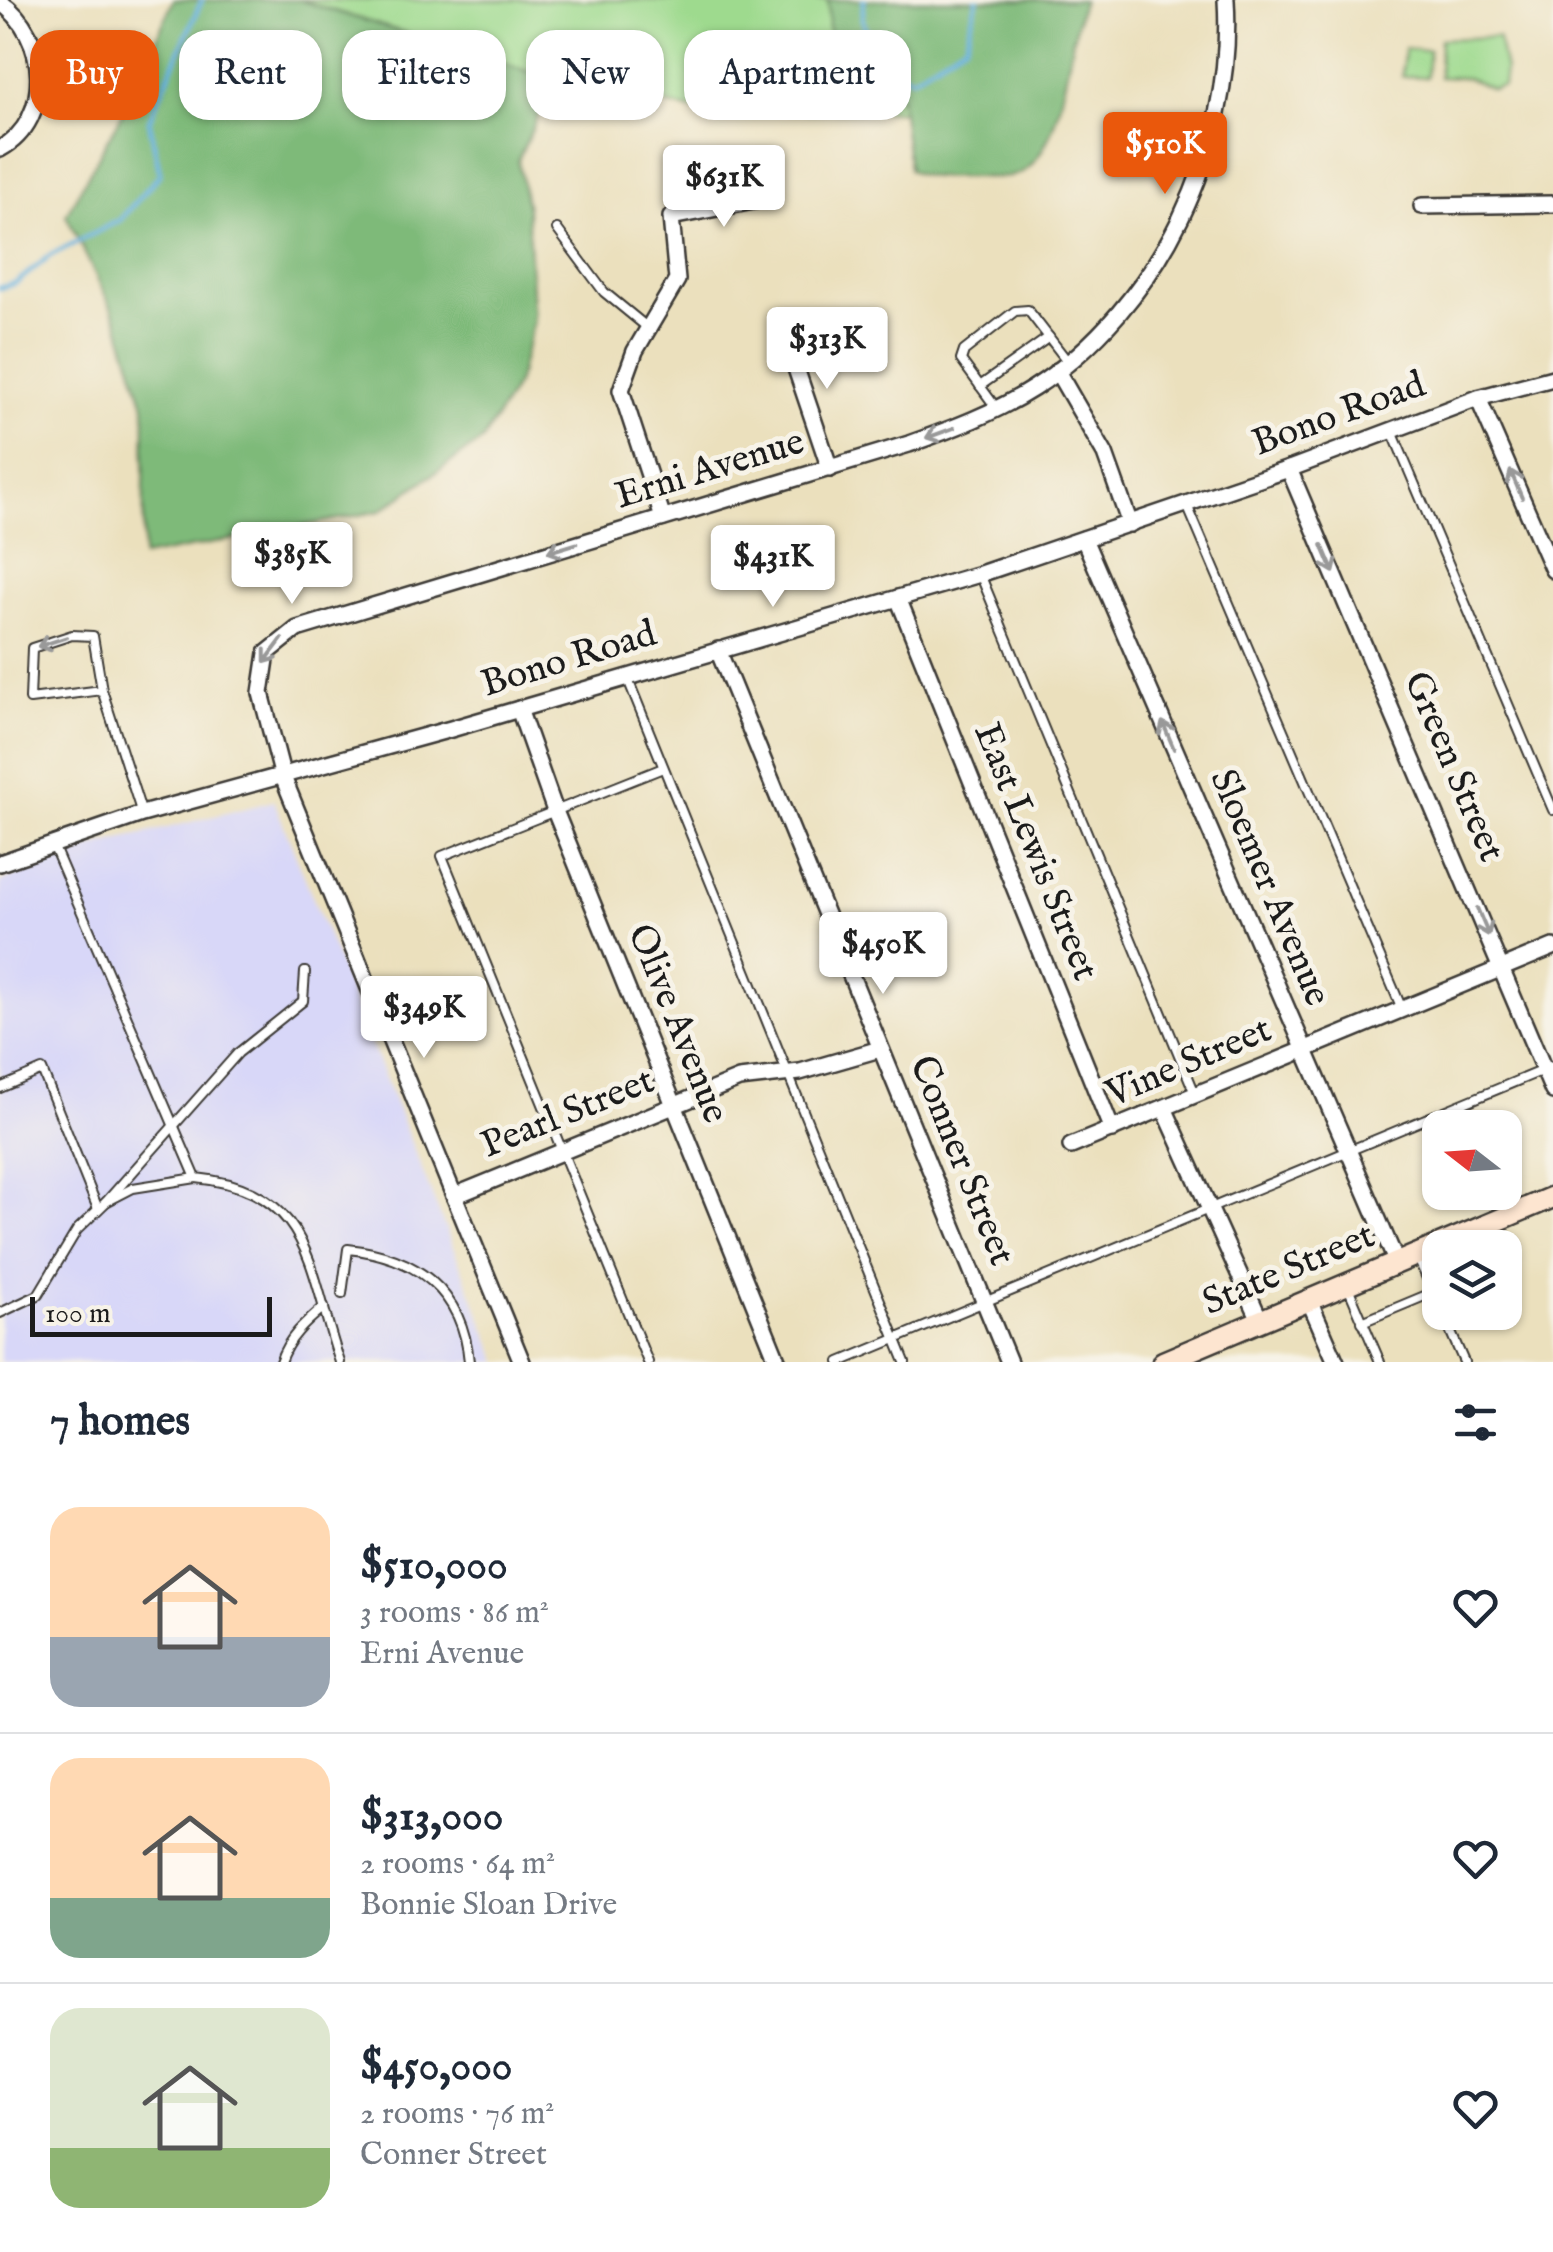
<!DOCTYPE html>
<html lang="en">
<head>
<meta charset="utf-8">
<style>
  body { margin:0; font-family:"IM FELL English",serif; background:#f2f2f3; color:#1f2937; height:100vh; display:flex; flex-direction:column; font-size:38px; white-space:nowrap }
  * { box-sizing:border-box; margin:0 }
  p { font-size:32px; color:#747a83 }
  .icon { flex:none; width:55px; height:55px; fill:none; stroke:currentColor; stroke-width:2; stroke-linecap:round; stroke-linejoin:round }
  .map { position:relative; height:1362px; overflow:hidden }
  .sheet { display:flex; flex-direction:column; background:#fff; flex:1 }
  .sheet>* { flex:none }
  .top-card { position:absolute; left:30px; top:30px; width:1000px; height:90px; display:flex; gap:20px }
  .needle { width:65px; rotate:287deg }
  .controls { position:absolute; left:1422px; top:1110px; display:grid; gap:20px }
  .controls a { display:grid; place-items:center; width:100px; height:100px; border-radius:20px; background:#fff; box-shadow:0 2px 8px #0004; font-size:50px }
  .scale { position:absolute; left:30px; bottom:25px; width:242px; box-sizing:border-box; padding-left:10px; border:5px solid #1c1c1c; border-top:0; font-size:28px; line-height:35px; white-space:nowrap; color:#1c1c1c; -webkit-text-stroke:8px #f7f3e8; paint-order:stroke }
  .price { position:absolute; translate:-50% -85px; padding:0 22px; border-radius:10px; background:#fff; color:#222; font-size:32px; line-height:65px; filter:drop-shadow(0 2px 5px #0008) }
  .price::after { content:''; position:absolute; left:50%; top:60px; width:30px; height:22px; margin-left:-15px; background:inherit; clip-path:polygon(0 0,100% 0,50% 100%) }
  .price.current { background:#ea580c; color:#fff }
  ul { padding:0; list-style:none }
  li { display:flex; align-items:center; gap:30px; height:250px; padding:0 50px }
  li+li { border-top:2px solid #e0e1e3 }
  li span { display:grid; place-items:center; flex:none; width:280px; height:200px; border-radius:30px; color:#555 }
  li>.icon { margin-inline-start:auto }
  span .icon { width:120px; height:120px; fill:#fffc; stroke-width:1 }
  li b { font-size:42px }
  h2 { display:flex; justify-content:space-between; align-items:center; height:120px; padding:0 50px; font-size:42px }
  .pill { padding:0 35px; border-radius:30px; background:#fff; box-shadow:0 2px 8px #0004; font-size:35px; line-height:90px }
  .pill.current { background:#ea580c; color:#fff }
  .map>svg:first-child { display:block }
  .built { fill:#d8d7f8 }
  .green { fill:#9eda8e; stroke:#5d7b55; stroke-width:2.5 }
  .forest { fill:#7eba79; stroke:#4d6b4a; stroke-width:2.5 }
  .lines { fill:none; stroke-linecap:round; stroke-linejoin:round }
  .stream { stroke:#64b0dd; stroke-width:5 }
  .lane-casing { stroke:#3b3934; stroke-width:12 }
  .street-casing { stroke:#3b3934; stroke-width:20 }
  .secondary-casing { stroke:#3b3934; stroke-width:25 }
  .lane { stroke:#fff; stroke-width:8 }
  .street { stroke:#fff; stroke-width:15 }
  .secondary { stroke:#fde5d0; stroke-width:20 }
  .oneway { stroke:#999 }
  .labels { text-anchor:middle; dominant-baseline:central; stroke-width:10; stroke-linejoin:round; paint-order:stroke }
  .street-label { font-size:38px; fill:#1c1c1c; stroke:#f7f3e8 }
</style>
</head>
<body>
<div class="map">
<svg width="1553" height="1362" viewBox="0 0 1553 1362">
  <rect width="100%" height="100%" fill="#f7f3e8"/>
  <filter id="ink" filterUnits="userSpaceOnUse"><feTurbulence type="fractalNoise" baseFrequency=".01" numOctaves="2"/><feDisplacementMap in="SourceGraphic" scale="20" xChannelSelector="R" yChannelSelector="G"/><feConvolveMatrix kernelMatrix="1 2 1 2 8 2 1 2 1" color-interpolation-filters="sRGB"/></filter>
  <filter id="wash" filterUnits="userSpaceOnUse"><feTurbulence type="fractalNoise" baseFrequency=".0048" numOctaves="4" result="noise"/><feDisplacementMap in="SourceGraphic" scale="40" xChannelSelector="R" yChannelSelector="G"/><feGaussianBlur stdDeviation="2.25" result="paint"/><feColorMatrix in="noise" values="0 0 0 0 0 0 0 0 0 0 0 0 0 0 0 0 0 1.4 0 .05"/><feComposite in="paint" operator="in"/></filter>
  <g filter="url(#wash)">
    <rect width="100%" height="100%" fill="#ebe0bd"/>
    <polygon class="built" points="274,801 499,1362 0,1362 0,882 88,848"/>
    <g class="green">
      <polygon points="299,0 1013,0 911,111 706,113 555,80"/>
      <polygon points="1498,37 1505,70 1503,86 1492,89 1467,78 1439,77 1440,39"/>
      <polygon points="1404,49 1429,50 1427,77 1402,76"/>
    </g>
    <g class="forest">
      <polygon points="173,0 299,0 555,80 518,160 527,209 534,321 517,383 483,440 380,511 143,557 145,408 117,319 66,215 135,90"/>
      <path d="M828 0H1083C1066 47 1066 133 1028 168 1013 181 994 177 976 177 951 176 932 182 909 170L900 97 841 66 829 30Z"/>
    </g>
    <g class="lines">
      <g class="stream">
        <polyline points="864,0 862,18 876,62 912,78 966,43 977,0"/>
        <polyline points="0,288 16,283 51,255 120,220 160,174 149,120 202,0"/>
      </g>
    </g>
  </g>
  <g filter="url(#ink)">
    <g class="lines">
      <g class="lane-casing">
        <g id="lane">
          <polyline points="557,229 604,292 648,328"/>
          <polyline points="980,386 1049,337"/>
          <polyline points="997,409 961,360 964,351 1015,311 1028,310 1068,362"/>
          <polyline points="1392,431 1553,810"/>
          <polyline points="1187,505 1402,1009"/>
          <polyline points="980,574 1196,1096"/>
          <polyline points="627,677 905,1362"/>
          <polyline points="102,690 30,699 32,648 72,635 93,636 102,690 142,814"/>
          <path d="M53 845 196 1178C314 1190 308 1270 340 1362"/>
          <polyline points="0,1088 42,1070 98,1209"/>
          <polyline points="106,1202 238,1053 303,1001 305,972"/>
          <polyline points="1417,1256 1440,1307"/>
          <polyline points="1348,1287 1380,1362"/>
          <path d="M342 1294 348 1249C415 1256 463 1290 469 1362"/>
          <polyline points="1442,1312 1464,1362"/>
          <polyline points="0,1313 38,1295 77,1230 106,1202 133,1188 196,1178"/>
          <polyline points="1362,1322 1434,1292"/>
          <path d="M280 1362C288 1338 305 1323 324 1307"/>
          <polyline points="648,1362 442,856 663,768"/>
          <polyline points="840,1362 1553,1066"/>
        </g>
      </g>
      <g class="street-casing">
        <g id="street">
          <path d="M0 2C48 34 55 119 0 149"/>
          <polyline points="1422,206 1553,204"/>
          <polyline points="783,330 830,469"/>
          <polyline points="1057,371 1105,454 1130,524"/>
          <polyline points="1478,398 1553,570"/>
          <polyline points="1289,469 1553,1091"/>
          <polyline points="663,518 621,390 635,351 677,280 671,217 769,198"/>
          <polyline points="1084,539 1396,1261"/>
          <polyline points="898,598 1112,1130"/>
          <polyline points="718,650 1009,1362"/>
          <polyline points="519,709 555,811 778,1362"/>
          <polyline points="0,863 142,814 451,729 980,574 1289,469 1478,398 1553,378"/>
          <polyline points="1165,1110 1260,1320"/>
          <polyline points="1071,1146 1553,947"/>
          <polyline points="454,1196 739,1079 800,1072 880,1049"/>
          <polyline points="1309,1300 1336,1362"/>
          <path d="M522 1362 283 777 261 693 267 653 297 629 909 444C952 429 995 413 1034 388 1159 307 1235 148 1226 0"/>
        </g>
      </g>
      <g class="secondary-casing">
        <polyline id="secondary" points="1163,1362 1553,1197"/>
      </g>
      <use href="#lane" class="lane"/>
      <use href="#street" class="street"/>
      <use href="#secondary" class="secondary"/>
    </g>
    <defs><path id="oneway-shaft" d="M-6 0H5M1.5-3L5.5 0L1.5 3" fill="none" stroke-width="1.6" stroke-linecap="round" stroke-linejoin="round" transform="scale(2.5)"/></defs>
    <g class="oneway">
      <use href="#oneway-shaft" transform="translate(940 433) rotate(160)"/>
      <use href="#oneway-shaft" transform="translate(1516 484) rotate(-113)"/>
      <use href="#oneway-shaft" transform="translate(562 548) rotate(163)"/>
      <use href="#oneway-shaft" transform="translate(1328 559) rotate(67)"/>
      <use href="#oneway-shaft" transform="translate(52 642) rotate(162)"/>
      <use href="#oneway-shaft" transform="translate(273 651) rotate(127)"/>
      <use href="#oneway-shaft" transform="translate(1168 735) rotate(-113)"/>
      <use href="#oneway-shaft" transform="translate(1483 922) rotate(67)"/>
    </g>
  </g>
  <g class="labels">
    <g class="street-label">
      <text transform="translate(1339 415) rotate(-20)">Bono Road</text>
      <text transform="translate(710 470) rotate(-17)">Erni Avenue</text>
      <text transform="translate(569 660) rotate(-17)">Bono Road</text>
      <text transform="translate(1453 767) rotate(67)">Green Street</text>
      <text transform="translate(1035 852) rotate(68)">East Lewis Street</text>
      <text transform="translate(1269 888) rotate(67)">Sloemer Avenue</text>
      <text transform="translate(677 1024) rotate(68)">Olive Avenue</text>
      <text transform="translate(1189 1063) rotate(-23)">Vine Street</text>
      <text transform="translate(568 1114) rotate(-22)">Pearl Street</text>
      <text transform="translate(961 1161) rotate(68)">Conner Street</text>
      <text transform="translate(1289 1270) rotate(-23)">State Street</text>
    </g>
  </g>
</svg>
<div class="controls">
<a><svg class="needle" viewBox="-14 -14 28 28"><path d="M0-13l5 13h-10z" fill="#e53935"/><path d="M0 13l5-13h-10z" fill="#747a83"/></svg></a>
<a><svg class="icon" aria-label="layers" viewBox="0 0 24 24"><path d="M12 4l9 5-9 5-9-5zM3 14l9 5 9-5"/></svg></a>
</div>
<div class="scale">100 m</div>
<b class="price current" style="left:1165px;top:197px">$510K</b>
<b class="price" style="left:724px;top:230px">$631K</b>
<b class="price" style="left:827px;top:392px">$313K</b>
<b class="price" style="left:292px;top:607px">$385K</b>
<b class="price" style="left:773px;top:610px">$431K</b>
<b class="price" style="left:883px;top:997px">$450K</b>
<b class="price" style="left:424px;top:1061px">$349K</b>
<div class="top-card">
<a class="pill current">Buy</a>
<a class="pill">Rent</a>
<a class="pill">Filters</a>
<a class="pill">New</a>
<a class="pill">Apartment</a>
</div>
</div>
<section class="sheet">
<h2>7 homes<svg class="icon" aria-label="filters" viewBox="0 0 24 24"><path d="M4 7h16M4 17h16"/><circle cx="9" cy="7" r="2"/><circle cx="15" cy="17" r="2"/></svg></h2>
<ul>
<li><span style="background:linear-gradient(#ffd9b3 65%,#9aa5b1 0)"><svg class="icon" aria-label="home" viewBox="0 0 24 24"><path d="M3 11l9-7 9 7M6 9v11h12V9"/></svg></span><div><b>$510,000</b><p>3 rooms · 86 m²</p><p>Erni Avenue</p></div><svg class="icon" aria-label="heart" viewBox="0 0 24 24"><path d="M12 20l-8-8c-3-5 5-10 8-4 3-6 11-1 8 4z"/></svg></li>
<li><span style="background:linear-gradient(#ffd9b3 70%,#7fa58c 0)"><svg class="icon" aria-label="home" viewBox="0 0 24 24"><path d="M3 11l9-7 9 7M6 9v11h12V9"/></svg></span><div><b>$313,000</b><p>2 rooms · 64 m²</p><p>Bonnie Sloan Drive</p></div><svg class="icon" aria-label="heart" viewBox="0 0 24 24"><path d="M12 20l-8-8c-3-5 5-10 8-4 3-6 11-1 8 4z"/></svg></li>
<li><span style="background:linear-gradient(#dfe7d0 70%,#8fb573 0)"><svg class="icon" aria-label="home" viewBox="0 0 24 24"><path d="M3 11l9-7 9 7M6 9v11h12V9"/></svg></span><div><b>$450,000</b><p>2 rooms · 76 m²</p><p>Conner Street</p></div><svg class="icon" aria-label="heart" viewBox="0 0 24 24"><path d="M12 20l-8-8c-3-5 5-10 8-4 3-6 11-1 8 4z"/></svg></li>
</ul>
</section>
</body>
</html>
